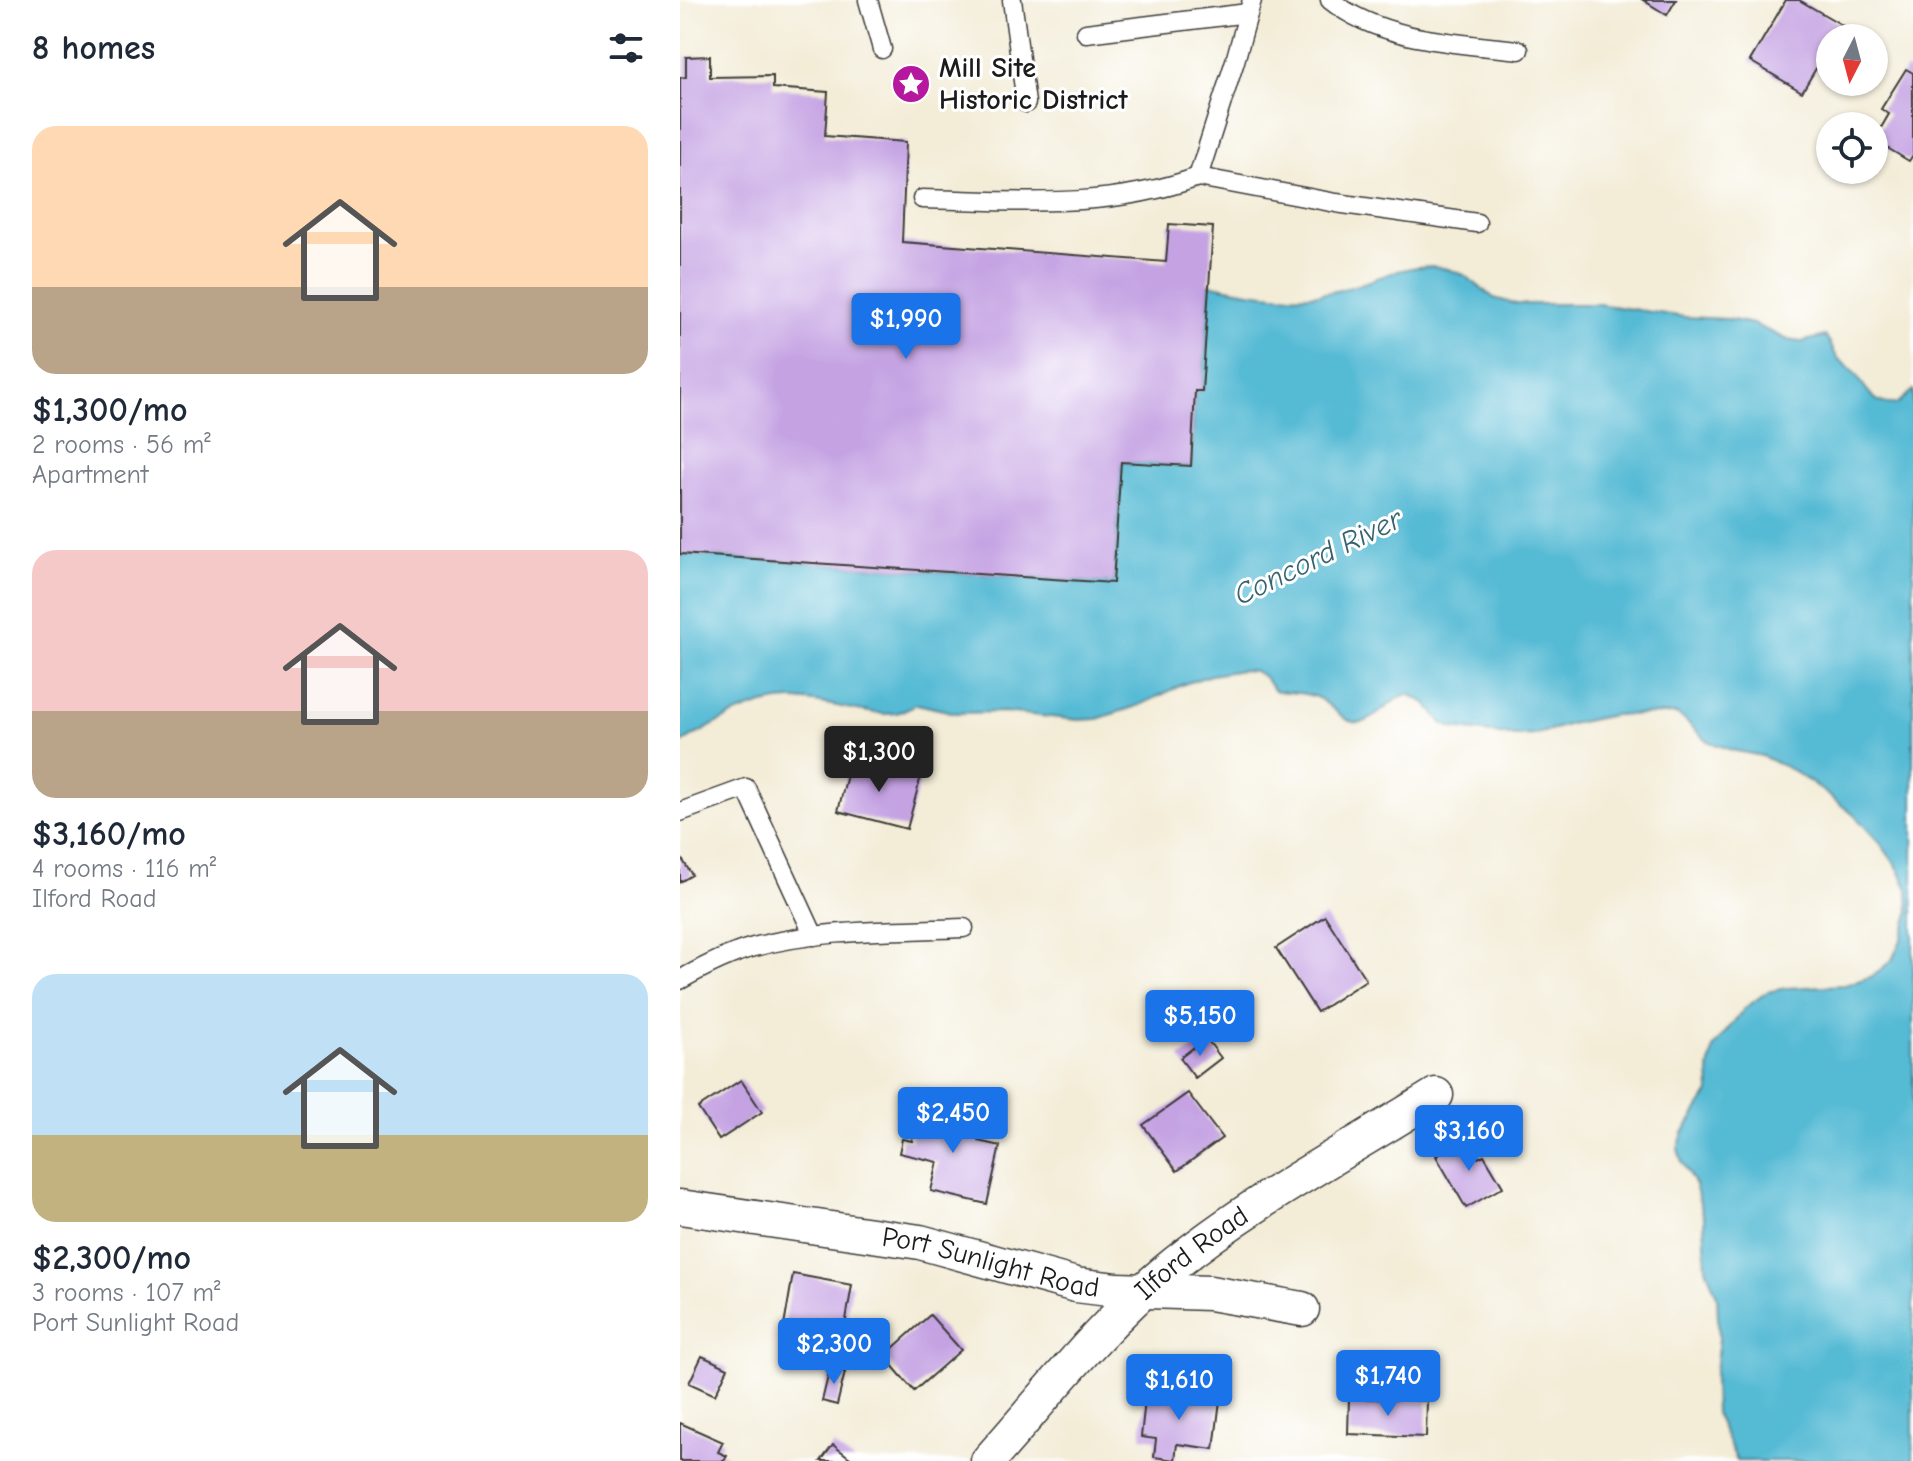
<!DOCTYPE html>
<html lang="en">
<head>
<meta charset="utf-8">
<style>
  body { margin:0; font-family:"Comic Neue",sans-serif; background:#f2f2f3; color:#1f2937; height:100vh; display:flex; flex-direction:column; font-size:30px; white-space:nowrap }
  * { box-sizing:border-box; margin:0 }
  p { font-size:26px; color:#747a83 }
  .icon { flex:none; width:44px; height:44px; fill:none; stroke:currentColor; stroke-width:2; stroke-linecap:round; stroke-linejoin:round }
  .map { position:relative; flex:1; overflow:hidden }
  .sheet { display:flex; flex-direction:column; background:#fff; width:680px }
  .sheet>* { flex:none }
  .needle { width:52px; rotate:186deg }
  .controls { position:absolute; left:1136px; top:24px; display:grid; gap:16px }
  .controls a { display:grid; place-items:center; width:72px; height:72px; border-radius:50%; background:#fff; box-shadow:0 2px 6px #0004; font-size:40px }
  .price { position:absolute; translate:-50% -68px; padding:0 18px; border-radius:8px; background:#1a73e8; color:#fff; font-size:26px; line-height:52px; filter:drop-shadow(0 2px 4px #0008) }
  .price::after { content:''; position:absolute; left:50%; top:48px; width:24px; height:18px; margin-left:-12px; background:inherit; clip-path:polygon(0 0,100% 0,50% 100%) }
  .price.selected { background:#222; color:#fff }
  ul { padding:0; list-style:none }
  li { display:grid; align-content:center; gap:16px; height:424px; padding:0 32px }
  li span { display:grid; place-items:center; height:248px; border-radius:24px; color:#555 }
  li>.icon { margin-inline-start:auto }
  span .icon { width:144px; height:144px; fill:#fffc; stroke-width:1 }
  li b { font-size:34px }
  h2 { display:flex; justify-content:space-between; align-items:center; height:96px; padding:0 32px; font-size:34px }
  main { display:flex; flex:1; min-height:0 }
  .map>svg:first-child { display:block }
  .water { fill:#55bad4; stroke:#386b78; stroke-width:2 }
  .building { fill:#c5a3e3 }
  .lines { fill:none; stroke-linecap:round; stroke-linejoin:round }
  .service-casing { stroke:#3c3b38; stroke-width:21 }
  .minor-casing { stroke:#3c3b38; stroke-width:37 }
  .service { stroke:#fff; stroke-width:18 }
  .minor { stroke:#fff; stroke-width:34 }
  .labels { text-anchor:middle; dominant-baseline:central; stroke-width:6; stroke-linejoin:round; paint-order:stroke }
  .poi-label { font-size:28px; font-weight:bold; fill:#1c1c1c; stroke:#fff; text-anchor:start }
  .street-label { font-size:28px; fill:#1c1c1c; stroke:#fff }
  .water-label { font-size:30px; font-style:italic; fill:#36636f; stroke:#fff }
</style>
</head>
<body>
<main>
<section class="sheet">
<h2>8 homes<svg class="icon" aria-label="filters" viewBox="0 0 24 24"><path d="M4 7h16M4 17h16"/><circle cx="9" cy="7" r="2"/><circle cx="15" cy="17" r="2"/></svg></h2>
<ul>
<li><span style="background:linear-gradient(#ffd9b3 65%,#b9a48a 0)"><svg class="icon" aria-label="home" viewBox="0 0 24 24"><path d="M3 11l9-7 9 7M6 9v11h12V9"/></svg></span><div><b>$1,300/mo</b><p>2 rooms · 56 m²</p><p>Apartment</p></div></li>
<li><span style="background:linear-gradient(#f6c9c9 65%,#b9a48a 0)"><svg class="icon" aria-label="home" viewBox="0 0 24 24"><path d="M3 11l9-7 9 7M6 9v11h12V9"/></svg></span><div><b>$3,160/mo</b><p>4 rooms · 116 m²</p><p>Ilford Road</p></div></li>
<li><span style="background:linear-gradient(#bfe0f5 65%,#c2b280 0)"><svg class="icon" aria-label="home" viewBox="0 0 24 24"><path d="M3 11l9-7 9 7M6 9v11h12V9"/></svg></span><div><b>$2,300/mo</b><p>3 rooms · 107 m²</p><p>Port Sunlight Road</p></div></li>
</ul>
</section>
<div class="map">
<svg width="1233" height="1461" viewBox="0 0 1233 1461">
  <rect width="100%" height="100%" fill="#fff"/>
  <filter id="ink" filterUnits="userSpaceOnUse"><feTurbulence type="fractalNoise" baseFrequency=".0125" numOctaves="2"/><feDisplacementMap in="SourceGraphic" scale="16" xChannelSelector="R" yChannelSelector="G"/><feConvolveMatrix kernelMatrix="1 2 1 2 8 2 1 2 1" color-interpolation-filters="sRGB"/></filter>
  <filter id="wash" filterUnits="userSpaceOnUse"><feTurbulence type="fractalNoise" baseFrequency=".006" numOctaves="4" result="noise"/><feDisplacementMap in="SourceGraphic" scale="32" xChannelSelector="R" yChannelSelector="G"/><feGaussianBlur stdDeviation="1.8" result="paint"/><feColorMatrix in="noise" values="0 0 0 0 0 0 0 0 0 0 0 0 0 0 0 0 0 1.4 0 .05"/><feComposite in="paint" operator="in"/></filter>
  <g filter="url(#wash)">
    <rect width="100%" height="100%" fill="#f3ecd7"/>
    <path class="water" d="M751 266 768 269 784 275 814 298 836 304H918L1005 317 1047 319 1073 324 1108 340 1121 342 1145 336C1151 341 1152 351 1158 358 1164 364 1172 369 1177 376 1189 393 1195 406 1217 404L1233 390V1461H1057L1035 1413 1034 1379 1039 1340 1037 1296 1026 1268 1024 1218 1015 1185 1002 1162 998 1149 1003 1133 1030 1091 1029 1070 1033 1048 1065 1008 1087 992 1107 988 1165 985 1193 976 1212 960 1222 938 1229 913 1228 889 1218 868 1200 843 1174 815 1143 791 1112 770 1082 756 1051 750 1027 741 1005 720 996 714 933 715 890 724 855 735 836 736 772 728 762 723 746 703 728 694C711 699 702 714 686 721 665 729 654 705 638 698 624 691 608 694 594 690L583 676 574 671 562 670 531 675 504 684 460 705 417 719 398 720 324 712 276 713 237 704 217 713 206 714C175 712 145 701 114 700 74 699 33 725 0 744V554L433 583 441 462 511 466 515 391H522L529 284C573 294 616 301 660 290 694 282 714 267 751 266Z"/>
    <g id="blocks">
      <g class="building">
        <polygon points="963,0 996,0 987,15"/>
        <polygon points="1106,0 1119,0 1162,25 1154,38 1150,38 1150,45 1122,92 1070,61"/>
        <polygon points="30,56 30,77 93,76 93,88 148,92 145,136 226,142 222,242 486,262 489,224 533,227 522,391 515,391 511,466 441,462 433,583 0,554 0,78 6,77 6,57"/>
        <polygon points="1226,69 1233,73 1233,155 1229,161 1194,140 1209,114 1201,109"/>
        <polygon points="171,759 241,776 227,829 158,811"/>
        <polygon points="0,856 12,875 0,882"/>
        <polygon points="645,916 686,980 637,1012 596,948"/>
        <polygon points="526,1038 541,1058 515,1078 500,1058"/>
        <polygon points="61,1080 82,1112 39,1140 18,1108"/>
        <polygon points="508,1093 542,1138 497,1171 463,1125"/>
        <polygon points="230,1110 301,1126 298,1141 320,1146 307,1204 251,1191 258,1162 219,1153 222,1139 232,1141 233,1132 225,1130"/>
        <polygon points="787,1139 798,1158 804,1155 823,1187 786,1208 756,1156"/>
        <polygon points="113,1274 172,1285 162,1343 140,1339 138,1352 125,1349 127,1337 103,1332"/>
        <polygon points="250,1315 281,1350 234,1391 204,1356"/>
        <polygon points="22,1356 48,1368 35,1395 9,1383"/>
        <polygon points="150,1368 165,1372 157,1405 142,1401"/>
        <polygon points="466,1391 540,1400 534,1449 497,1444 495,1460 474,1457 476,1439 461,1437"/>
        <polygon points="669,1398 747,1401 746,1437 668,1434"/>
        <polygon points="0,1423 43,1442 38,1452 47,1456 44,1461 0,1461"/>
        <polygon points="153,1445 174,1461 141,1461"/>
      </g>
    </g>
  </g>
  <g filter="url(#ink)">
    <use href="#blocks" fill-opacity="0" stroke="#3c3b38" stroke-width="2"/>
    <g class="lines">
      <g class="service-casing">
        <g id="service">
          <polyline points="188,0 202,49"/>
          <polyline points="332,0 346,103"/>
          <polyline points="572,0 555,61 518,177 656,203 797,223"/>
          <path d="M650 0C701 41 777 43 839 50"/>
          <polyline points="406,33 568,13"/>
          <path d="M242 199C338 201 425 210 518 177"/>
          <polyline points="0,812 66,788 134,936"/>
          <path d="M0 980C23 967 48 954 74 947 141 929 214 931 284 928"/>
        </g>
      </g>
      <g class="minor-casing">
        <g id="minor">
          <path id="s1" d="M0 1207 240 1242 396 1285 437 1290 530 1293 622 1309"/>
          <path id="s2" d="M308 1461C365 1397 420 1326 486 1271 569 1203 666 1151 756 1095"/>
        </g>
      </g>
      <use href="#service" class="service"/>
      <use href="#minor" class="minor"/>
    </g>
  </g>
  <defs>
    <g id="sight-disc" transform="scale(2)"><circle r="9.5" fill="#b5179e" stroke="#fff"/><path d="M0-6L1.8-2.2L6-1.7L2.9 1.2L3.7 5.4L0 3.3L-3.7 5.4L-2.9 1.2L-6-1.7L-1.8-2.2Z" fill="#fff"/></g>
  </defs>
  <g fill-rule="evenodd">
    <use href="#sight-disc" x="231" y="84"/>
  </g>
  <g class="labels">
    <g class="poi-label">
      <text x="259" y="68">Mill Site<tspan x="259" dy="32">Historic District</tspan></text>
    </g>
    <g class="street-label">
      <text stroke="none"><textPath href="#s2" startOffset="292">Ilford Road</textPath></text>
      <text stroke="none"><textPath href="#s1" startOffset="316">Port Sunlight Road</textPath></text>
    </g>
    <g class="water-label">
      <text transform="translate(638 557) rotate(-26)">Concord River</text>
    </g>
  </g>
</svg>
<div class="controls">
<a><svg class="needle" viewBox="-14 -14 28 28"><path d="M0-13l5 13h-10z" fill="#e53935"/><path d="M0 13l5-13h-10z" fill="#747a83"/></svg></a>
<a><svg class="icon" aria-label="locate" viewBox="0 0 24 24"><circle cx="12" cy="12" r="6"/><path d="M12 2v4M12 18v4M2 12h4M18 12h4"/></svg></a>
</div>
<b class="price" style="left:226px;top:361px">$1,990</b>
<b class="price selected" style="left:199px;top:794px">$1,300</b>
<b class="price" style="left:520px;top:1058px">$5,150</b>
<b class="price" style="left:273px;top:1155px">$2,450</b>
<b class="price" style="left:789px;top:1173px">$3,160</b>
<b class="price" style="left:154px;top:1386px">$2,300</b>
<b class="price" style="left:708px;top:1418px">$1,740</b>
<b class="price" style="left:499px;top:1422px">$1,610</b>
</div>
</main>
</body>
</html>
